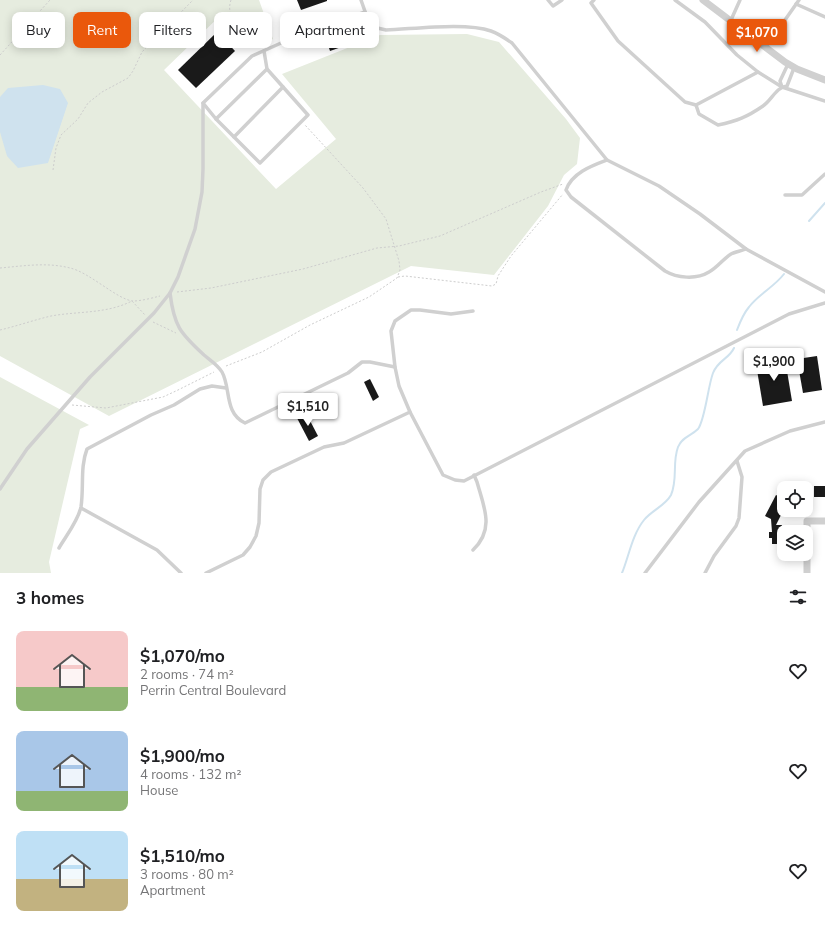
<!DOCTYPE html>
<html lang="en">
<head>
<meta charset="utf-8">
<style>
  body { margin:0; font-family:Mulish,sans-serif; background:#f6f6f6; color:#202124; height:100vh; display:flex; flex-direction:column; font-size:15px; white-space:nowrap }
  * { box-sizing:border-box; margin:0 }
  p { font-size:13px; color:#757577 }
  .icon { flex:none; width:22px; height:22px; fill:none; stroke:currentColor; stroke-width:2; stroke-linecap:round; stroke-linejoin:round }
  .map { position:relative; height:573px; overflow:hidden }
  .sheet { display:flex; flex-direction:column; background:#fff; flex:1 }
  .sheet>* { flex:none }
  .guide { position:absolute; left:12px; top:12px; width:400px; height:36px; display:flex; gap:8px }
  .buttons { position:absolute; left:777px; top:481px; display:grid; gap:8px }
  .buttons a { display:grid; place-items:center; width:36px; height:36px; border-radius:8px; background:#fff; box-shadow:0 2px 10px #0003; font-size:20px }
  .price { position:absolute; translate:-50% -34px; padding:0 9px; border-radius:4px; background:#fff; color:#222; font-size:13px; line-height:26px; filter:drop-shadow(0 1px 2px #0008) }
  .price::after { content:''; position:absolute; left:50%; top:24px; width:12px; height:9px; margin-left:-6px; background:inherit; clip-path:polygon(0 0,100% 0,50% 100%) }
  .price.selected { background:#ea580c; color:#fff }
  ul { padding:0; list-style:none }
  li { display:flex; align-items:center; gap:12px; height:100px; padding:0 16px }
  li span { display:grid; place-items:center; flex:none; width:112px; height:80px; border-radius:8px; color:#555 }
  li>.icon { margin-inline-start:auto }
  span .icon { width:48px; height:48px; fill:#fffc; stroke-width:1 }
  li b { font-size:17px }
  h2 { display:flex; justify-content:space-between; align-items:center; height:48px; padding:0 16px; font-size:17px }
  .tag { padding:0 14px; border-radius:8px; background:#fff; box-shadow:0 2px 10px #0003; font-size:14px; line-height:36px }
  .tag.selected { background:#ea580c; color:#fff }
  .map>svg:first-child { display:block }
  .green { fill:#e6ecdf }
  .water { fill:#cfe2ee }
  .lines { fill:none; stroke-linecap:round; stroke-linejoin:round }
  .stream { stroke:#cfe2ee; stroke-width:2 }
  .building { fill:#1a1a1a }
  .path { stroke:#cdcdcd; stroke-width:1; stroke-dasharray:2 2; stroke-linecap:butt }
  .lane { stroke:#d0d0d0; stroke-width:3.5 }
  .street { stroke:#d0d0d0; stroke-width:7 }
</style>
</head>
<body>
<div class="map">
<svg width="825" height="573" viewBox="0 0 825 573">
  <rect width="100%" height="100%" fill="#fff"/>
  <g class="green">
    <polygon points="0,0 259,0 273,39 254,47 223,13 164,70 276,189 336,139 282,74 380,35 467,34 499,42 566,119 580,138 577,164 564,175 548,206 494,275 411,266 109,416 0,356"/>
    <polygon points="0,377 89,425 80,429 49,562 51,573 0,573"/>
  </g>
  <polygon class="water" points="43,85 60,89 68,103 48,163 18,168 7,156 0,132 0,97 8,88"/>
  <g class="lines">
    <g class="stream">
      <polyline points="809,221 825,203"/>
      <path d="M737 330C740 322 744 313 749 307 759 294 774 287 784 274"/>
      <path d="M622 573C629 556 632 535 644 520 652 510 665 506 671 495 678 479 672 463 678 447 682 437 691 436 698 429 705 420 708 386 713 373 718 360 729 359 734 348"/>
    </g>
  </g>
  <g class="building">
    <polygon points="297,0 327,0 327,1 301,10"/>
    <polygon points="364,19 370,37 330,51 324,33"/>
    <polygon points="217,32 235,51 196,88 178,70"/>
    <polygon points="817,356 822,390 803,393 797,359"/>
    <polygon points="785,359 792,401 763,406 756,364"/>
    <polygon points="370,379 379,397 373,401 364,382"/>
    <polygon points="306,413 318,436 309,441 297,418"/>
    <rect x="814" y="486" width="11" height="11"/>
    <polygon points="784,491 784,509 776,525 782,525 783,544 772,544 772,538 769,538 769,532 772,532 771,519 765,516 776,495 778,496"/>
  </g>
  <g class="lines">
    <g class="path">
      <path d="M231 0C224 20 246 35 260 47"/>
      <polyline points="0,55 50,0"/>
      <polyline points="53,170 56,148 61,135 78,119 88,103 102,92 128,78 133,71 142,52 193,0"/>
      <path d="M0 268C23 266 47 262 70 268 89 272 118 300 133 301 141 301 152 298 160 296"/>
      <polyline points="398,277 405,276 492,286 496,284 498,276 511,256 563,194"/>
      <polyline points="177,292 211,288 303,269 377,248 399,246 440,236 541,192 563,184"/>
      <polyline points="153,322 176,333"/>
      <path d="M0 330C17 326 34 320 51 316 79 311 106 314 132 301L145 315"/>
      <polyline points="226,366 262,352 310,325 369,297 397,278 400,270 399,261 386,219 363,188 305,125"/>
      <polyline points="72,405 106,408 163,397 178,390 214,372"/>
    </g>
    <g class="lane">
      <path d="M361 0 368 20 373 27 386 30C414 29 466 22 491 31 499 34 505 38 512 43L607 160 659 186 700 214 746 249 825 292"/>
      <polyline points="548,0 553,6 562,0"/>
      <polyline points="594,0 591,3 618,41 685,102 696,105"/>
      <polyline points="675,0 705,22 737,55 758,72"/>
      <polyline points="796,4 825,17"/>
      <polyline points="731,20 740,0"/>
      <polyline points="766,47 799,0"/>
      <path d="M794 68 787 86C776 87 772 100 763 106 747 117 737 121 718 125L699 114 696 105 758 72 782 87 825 101"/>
      <polyline points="782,87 780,81 788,64"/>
      <polyline points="203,103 216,119 260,163 308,115 267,69 264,51"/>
      <polyline points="216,119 267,69"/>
      <polyline points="234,137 283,87"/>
      <path d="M607 160C591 166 572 173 566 190L571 197 665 271C677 278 696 280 709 272 717 268 723 259 731 254 735 252 741 251 746 249"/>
      <polyline points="785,195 802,195 825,174"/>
      <path d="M170 293C174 326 180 333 204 355 210 360 218 365 222 372 231 388 224 413 245 423L348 373 362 362H370L395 367"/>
      <polyline points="473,311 451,314 420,310 411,310 395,321 391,331 395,367 399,386 410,412 443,475 455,480 464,481 789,314 825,303"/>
      <polyline points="0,489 27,449 90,377 154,313 170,293 178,277 195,229 202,192 203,169 203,103 252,56 290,39 365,12"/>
      <polyline points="81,508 157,550 181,573"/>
      <path d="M59 548C66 536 78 521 81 507 84 487 80 467 87 449L151 415 174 405 200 389 212 386 226 388"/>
      <path d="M473 550C495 529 484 507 477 482L474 475"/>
      <polyline points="206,573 243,555 250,547 256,536 259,523 260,489 263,480 271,472 324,447 344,443 410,412"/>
      <polyline points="645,573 699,502 745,451 790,431 825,422"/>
      <polyline points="705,573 714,556 736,526 739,518 742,477 737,461"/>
    </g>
    <g class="street">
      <polyline points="703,0 785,62 797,69 825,80"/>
      <polyline points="807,573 807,521 825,521"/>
    </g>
  </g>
</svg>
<div class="buttons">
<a><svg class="icon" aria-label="locate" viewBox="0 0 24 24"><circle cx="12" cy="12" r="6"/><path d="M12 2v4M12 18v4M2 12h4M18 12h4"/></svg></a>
<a><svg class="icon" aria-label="layers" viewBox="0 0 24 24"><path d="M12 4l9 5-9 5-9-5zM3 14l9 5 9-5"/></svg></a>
</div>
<b class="price selected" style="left:757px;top:53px">$1,070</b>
<b class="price" style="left:774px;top:382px">$1,900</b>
<b class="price" style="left:308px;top:427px">$1,510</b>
<div class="guide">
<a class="tag">Buy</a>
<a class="tag selected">Rent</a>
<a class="tag">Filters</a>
<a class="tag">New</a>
<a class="tag">Apartment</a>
</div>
</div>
<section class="sheet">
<h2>3 homes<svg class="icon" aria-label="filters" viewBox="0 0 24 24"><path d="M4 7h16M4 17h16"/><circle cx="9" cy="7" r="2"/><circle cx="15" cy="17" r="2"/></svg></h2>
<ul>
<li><span style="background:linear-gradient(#f6c9c9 70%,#8fb573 0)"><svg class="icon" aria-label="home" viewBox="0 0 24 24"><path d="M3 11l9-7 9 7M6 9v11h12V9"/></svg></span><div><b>$1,070/mo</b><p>2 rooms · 74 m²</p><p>Perrin Central Boulevard</p></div><svg class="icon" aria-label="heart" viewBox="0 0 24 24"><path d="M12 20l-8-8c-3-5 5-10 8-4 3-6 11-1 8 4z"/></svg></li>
<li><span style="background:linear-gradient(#a9c7e8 75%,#8fb573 0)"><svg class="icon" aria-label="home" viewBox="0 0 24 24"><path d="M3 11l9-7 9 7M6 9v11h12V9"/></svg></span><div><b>$1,900/mo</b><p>4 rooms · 132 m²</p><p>House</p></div><svg class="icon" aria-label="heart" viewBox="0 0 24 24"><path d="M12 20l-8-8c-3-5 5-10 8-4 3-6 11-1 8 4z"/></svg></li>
<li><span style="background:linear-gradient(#bfe0f5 60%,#c2b280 0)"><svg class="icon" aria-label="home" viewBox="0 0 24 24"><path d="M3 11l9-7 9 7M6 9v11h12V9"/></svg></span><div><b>$1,510/mo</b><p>3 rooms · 80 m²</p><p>Apartment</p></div><svg class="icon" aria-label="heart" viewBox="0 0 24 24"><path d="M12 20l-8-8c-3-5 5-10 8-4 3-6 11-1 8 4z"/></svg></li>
</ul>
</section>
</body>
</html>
